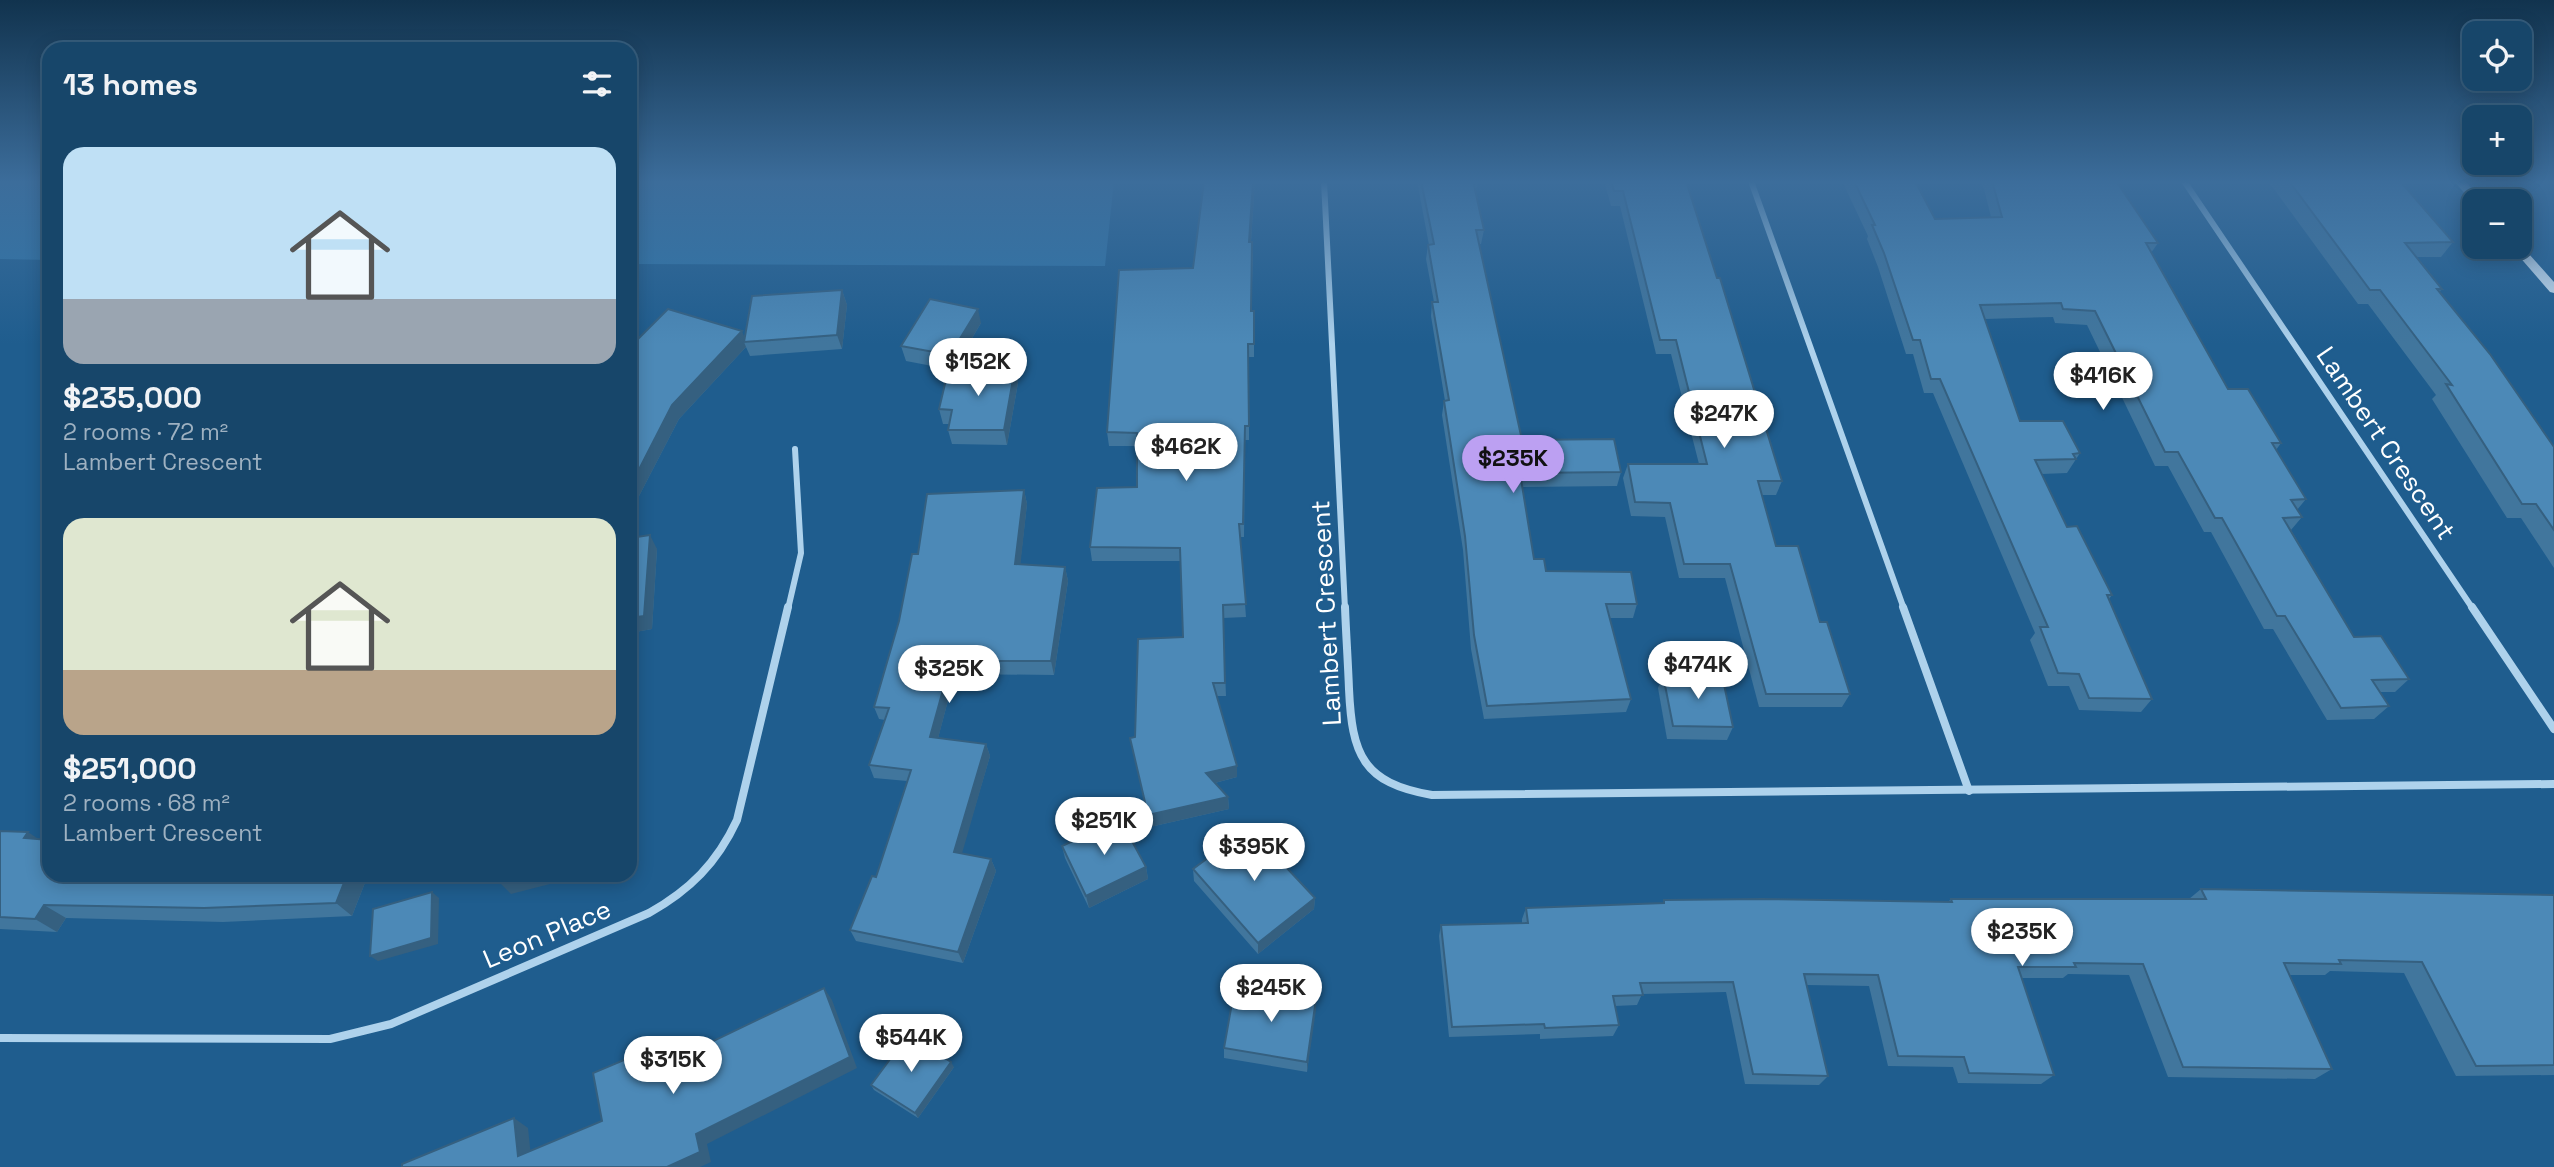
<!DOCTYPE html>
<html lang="en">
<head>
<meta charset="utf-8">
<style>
  body { margin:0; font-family:"Space Grotesk",sans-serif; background:#245072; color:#f1f3f6; height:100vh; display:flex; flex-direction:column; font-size:26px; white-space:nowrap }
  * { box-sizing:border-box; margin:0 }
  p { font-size:23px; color:#9eb1c1 }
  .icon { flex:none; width:38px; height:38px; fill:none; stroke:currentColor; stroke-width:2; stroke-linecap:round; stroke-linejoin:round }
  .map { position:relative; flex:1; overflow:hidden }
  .details { position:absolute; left:42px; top:42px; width:595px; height:840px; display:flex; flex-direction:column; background:#17466a; border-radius:21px; box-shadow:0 4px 18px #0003,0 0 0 2px #365e7e }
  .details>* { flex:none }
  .tools { position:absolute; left:2462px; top:21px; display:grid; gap:14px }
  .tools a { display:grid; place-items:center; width:70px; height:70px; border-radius:14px; background:#17466a; box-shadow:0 4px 18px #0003,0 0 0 2px #365e7e; font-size:35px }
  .price { position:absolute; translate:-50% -60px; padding:0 16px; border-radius:24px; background:#fff; color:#222; font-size:23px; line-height:46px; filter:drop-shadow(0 2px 4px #0008) }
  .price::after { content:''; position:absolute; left:50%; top:42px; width:21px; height:16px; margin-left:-10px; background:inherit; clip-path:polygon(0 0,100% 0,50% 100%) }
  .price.current { background:#bca0f2; color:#111 }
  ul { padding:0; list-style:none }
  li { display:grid; align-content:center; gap:14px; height:371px; padding:0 21px }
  li span { display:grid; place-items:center; height:217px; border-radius:21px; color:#555 }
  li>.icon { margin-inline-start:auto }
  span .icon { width:126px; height:126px; fill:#fffc; stroke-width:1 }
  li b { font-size:30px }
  h2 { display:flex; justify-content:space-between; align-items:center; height:84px; padding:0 21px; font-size:30px }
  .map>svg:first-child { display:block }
  .green { fill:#3076a9 }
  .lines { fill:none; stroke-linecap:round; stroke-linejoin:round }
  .minor-far1 { stroke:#aed2ec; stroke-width:6 }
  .minor { stroke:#aed2ec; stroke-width:8 }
  .secondary { fill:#daebf9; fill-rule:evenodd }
  .wall { fill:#41769d }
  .shaded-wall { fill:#356080 }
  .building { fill:#4c89b7; stroke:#356080; stroke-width:2 }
  .labels { text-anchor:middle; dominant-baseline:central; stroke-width:5; stroke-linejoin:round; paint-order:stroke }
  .street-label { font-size:26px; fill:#fff; stroke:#1f5d8e }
</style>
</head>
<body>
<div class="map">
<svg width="2554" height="1167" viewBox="0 0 2554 1167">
  <rect width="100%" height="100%" fill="#1f5d8e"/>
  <g class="green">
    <polygon points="0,181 49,181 49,260 0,259"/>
    <polygon points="630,181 1114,181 1105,266 630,264"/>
  </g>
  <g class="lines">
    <g class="minor-far1">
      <polyline points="1324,181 1345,609"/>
      <polyline points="1751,181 1904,609"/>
      <polyline points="2184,181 2473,609"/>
      <polyline points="788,609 801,553 795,449"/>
    </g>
    <g class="minor">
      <path d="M1345 607C1346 634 1348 662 1349 689 1352 754 1362 783 1432 795L2554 784"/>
      <polyline points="1903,607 1969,791"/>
      <polyline points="2472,607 2554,729"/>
      <path d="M0 1038 330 1039 391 1024 649 913C690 890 717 863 737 820L788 607"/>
    </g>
    <g class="secondary">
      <polygon points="2454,181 2465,181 2482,201 2474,201 2473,203"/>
      <polygon points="2520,244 2554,282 2554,293 2550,292 2511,247 2520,247"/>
    </g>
  </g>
  <g class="wall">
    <polygon points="1204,181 1255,181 1251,242 1253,256 1251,311 1254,311 1254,357 1249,357 1249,440 1245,440 1244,537 1240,537 1246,617 1223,618 1226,696 1217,696 1237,777 1215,783 1228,797 1229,809 1150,827 1130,738 1135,737 1183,637 1180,561 1092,561 1090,547 1137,487 1137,446 1109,446 1107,432 1193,268"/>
    <polygon points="1417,181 1477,181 1477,188 1474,188 1484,230 1481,244 1479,244 1522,440 1621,472 1617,486 1522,487 1534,559 1546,571 1637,604 1633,618 1610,618 1631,699 1626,712 1484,719 1471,649 1463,550 1442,415 1444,401 1445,401 1431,316 1432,302 1434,302 1426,259 1428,245 1429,245"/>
    <polygon points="1604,181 1686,181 1782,481 1776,495 1762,495 1776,546 1820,622 1850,694 1842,707 1759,707 1725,578 1679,578 1665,517 1631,516 1623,478 1628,464 1699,464 1671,354 1656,354 1620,206 1611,206"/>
    <polygon points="1842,181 1915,181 1935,219 1991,217 1984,189 1980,181 2116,181 2158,243 2151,253 2228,389 2281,443 2276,450 2306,499 2297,510 2302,517 2291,530 2354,637 2409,679 2395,692 2380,692 2389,706 2374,719 2327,720 2273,629 2264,629 2211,532 2204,532 2168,466 2155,466 2087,325 2055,323 2053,317 1985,319 2020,421 2080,453 2067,473 2042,474 2067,527 2112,595 2109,599 2152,699 2141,712 2079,710 2069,686 2048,686 2030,640 2035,633 1933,393 1924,393 1913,354 1906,354 1878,267 1867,239 1868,236"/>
    <polygon points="2268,181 2400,181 2453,242 2441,257 2416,257 2442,289 2439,292 2554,447 2554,568 2521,518 2507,518 2432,399 2436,395 2368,304 2358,304"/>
    <polygon points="842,290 847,305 842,349 750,356 746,347 679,419 639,496 634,537 657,549 652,629 630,633 630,347 744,339"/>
    <polygon points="981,323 955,367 1015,368 1018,383 1007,445 952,444 948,430 949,424 943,424 939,409 948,369 906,361 901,346"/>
    <polygon points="1024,490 1027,504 1020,564 1065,567 1068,581 1054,675 955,674 938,738 986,744 990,756 961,854 991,859 996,871 963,963 856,941 850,930 876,877 907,781 874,778 869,765 885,720 879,719 874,707 899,621 918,554"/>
    <polygon points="1663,675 1733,727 1727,740 1667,739 1658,688"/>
    <polygon points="0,831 38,839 368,875 352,916 223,922 66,918 57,932 0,929"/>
    <polygon points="1062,846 1146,867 1148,879 1089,908 1065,858"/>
    <polygon points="1288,861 1288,870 1315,898 1314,909 1258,954 1194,881 1193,869"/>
    <polygon points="2201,889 2554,895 2554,1075 2456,1076 2404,973 2330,971 2325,975 2289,975 2332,1069 2315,1079 2168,1077 2129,975 2068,974 2063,978 2022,978 2054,1075 2041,1084 1958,1083 1953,1067 1888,1066 1869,986 1806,985 1828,1076 1819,1085 1745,1084 1726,992 1642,994 1637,1005 1615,1006 1619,1025 1613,1036 1540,1039 1540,1034 1449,1037 1439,936 1441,925 1522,923 1522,919 1526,908 1663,903 1664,900 1948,902 1951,899 2189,899"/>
    <polygon points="1316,999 1307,1072 1224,1058 1224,1048"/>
    <polygon points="954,1067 918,1118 874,1090 871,1085"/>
  </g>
  <g class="shaded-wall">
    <polygon points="1253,181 1255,181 1250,256 1249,242"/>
    <polygon points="842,290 847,305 842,349 837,335"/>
    <polygon points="978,309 981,323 953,370 950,355"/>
    <polygon points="742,331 746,341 744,342 746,347 679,419 639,496 632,552 630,549 630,497 632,483 672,405"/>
    <polygon points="1015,368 1018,383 1007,445 1004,430"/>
    <polygon points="1024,490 1027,504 1019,578 1015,564"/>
    <polygon points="650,535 657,549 652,629 630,633 630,618"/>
    <polygon points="1065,567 1068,581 1054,675 1051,661"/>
    <polygon points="951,661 955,674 935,750 930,737"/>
    <polygon points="986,744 990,756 959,864 954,852"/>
    <polygon points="1237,766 1237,777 1207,785 1206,773"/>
    <polygon points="1228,797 1229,809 1150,827 1148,815"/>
    <polygon points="28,832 49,846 24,838"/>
    <polygon points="991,859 996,871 963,963 958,952"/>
    <polygon points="1146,867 1148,879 1089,908 1086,896"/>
    <polygon points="347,875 368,875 352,916 336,903"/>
    <polygon points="530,875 585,875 511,894 500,883"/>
    <polygon points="432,892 439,898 438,944 378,961 370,956"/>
    <polygon points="1315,898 1314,909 1258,954 1258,943"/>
    <polygon points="44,905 66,918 57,932 35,919"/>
    <polygon points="824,988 832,1000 857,1068 707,1144 711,1162 700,1167 667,1167"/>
    <polygon points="1316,999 1316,1010 1307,1072 1307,1062"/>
    <polygon points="676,1038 687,1049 691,1068 680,1057"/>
    <polygon points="951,1062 954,1067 918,1118 915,1113"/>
    <polygon points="514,1118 528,1128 532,1166 518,1156"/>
  </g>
  <g class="building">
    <polygon points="1204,181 1253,181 1249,242 1252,242 1251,311 1254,311 1254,344 1248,344 1249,426 1245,426 1243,524 1239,524 1246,604 1223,605 1225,683 1213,683 1237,766 1206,773 1228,797 1148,815 1130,738 1135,737 1138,639 1183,637 1180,548 1090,547 1097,488 1137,487 1137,433 1107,432 1119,270 1193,268"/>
    <polygon points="1421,181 1473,181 1484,230 1476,230 1522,440 1614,439 1621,472 1520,473 1534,559 1544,559 1546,571 1631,572 1637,604 1606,604 1631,699 1487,706 1474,635 1465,536 1444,401 1449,400 1432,302 1438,302 1428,245 1434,244"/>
    <polygon points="1611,181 1686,181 1717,278 1720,278 1782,481 1758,481 1776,546 1798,546 1820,622 1827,622 1850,694 1766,694 1730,564 1684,564 1670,503 1635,502 1628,464 1707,464 1676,340 1660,340 1623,191 1614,191"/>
    <polygon points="1854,181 1915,181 1935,219 2002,217 1992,181 2116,181 2158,243 2146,243 2228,389 2248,389 2281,443 2272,443 2306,499 2291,500 2302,517 2283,518 2354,637 2381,636 2409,679 2372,680 2389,706 2341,708 2285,616 2277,616 2222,518 2215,518 2178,452 2165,452 2095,311 2063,309 2061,303 1980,305 2020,421 2063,421 2080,453 2073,454 2076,459 2035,460 2067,527 2077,526 2112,595 2107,595 2152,699 2089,698 2079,674 2058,673 2040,627 2048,627 1940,379 1931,379 1920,340 1913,340 1884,253 1872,225 1875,225"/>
    <polygon points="2289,181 2400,181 2453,242 2405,243 2442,289 2437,289 2490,354 2554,447 2554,530 2536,504 2522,504 2446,384 2452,385 2380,290 2370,290"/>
    <polygon points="842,290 837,335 744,342 752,296"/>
    <polygon points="930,299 978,309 950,355 901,346"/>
    <polygon points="668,309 742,331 672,405 632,483 630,497 630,347"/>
    <polygon points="949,367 1015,368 1004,430 948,430 952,410 939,409"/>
    <polygon points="1024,490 1015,564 1065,567 1051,661 951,661 930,737 986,744 954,852 991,859 958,952 850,930 872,876 876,877 911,770 869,765 889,708 874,707 899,621 912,554 918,554 927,494"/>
    <polygon points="650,535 644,616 630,618 630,538"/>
    <polygon points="1663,675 1722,675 1733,727 1673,726"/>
    <polygon points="1120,819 1146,867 1086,896 1062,846"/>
    <polygon points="1254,824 1288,861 1284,865 1315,898 1258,943 1193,869"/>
    <polygon points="0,831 28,832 24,838 49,840 49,875 347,875 336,903 204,908 44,905 35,919 0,917"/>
    <polygon points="500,875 530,875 500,883"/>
    <polygon points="2201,889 2554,895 2554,1065 2476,1066 2422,962 2339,960 2341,964 2284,963 2332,1069 2183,1067 2143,964 2074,963 2076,967 2018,967 2054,1075 1969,1073 1964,1057 1898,1056 1878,975 1804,974 1828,1076 1753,1074 1733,982 1640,983 1643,995 1613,996 1619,1025 1545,1028 1544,1024 1452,1027 1441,925 1528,923 1526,908 1664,903 1664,900 1762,899 1952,902 1951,899 2206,899"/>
    <polygon points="432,892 431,938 370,956 373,909"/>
    <polygon points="1235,986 1316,999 1307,1062 1224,1048"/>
    <polygon points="824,988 850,1057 696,1134 700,1152 667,1167 402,1167 402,1164 514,1118 518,1156 602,1121 593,1073 676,1038 680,1057"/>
    <polygon points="908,1035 951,1062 915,1113 871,1085"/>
  </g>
  <linearGradient id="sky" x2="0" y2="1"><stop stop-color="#11334e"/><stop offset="0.53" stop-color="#3c6d9b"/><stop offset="1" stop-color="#3c6d9b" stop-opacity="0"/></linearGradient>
  <rect width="2554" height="344" fill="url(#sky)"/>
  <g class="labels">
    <g class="street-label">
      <text transform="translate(2386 443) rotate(56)">Lambert Crescent</text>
      <text transform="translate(1326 613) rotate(-93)">Lambert Crescent</text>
      <text transform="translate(547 934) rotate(-23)">Leon Place</text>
    </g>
  </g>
</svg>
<div class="tools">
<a><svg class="icon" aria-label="locate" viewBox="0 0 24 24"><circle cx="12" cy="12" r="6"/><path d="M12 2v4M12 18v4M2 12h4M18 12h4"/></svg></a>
<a>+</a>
<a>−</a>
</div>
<b class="price" style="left:978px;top:398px">$152K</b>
<b class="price" style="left:2103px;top:412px">$416K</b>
<b class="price" style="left:1724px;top:450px">$247K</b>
<b class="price" style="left:1186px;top:483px">$462K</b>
<b class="price current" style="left:1513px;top:495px">$235K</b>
<b class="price" style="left:1698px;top:701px">$474K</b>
<b class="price" style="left:949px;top:705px">$325K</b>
<b class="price" style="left:1104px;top:857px">$251K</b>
<b class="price" style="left:1254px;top:883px">$395K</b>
<b class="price" style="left:2022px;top:968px">$235K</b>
<b class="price" style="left:1271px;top:1024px">$245K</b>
<b class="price" style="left:911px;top:1074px">$544K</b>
<b class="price" style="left:673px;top:1096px">$315K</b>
<section class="details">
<h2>13 homes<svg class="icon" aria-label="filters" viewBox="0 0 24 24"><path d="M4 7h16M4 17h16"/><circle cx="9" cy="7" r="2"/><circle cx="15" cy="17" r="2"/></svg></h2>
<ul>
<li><span style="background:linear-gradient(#bfe0f5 70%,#9aa5b1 0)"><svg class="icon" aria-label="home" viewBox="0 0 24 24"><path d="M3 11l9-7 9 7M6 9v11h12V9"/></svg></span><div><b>$235,000</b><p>2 rooms · 72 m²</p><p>Lambert Crescent</p></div></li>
<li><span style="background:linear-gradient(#dfe7d0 70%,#b9a48a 0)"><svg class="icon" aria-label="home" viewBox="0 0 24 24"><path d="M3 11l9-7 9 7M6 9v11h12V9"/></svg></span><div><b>$251,000</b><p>2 rooms · 68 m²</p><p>Lambert Crescent</p></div></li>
</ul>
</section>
</div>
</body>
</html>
